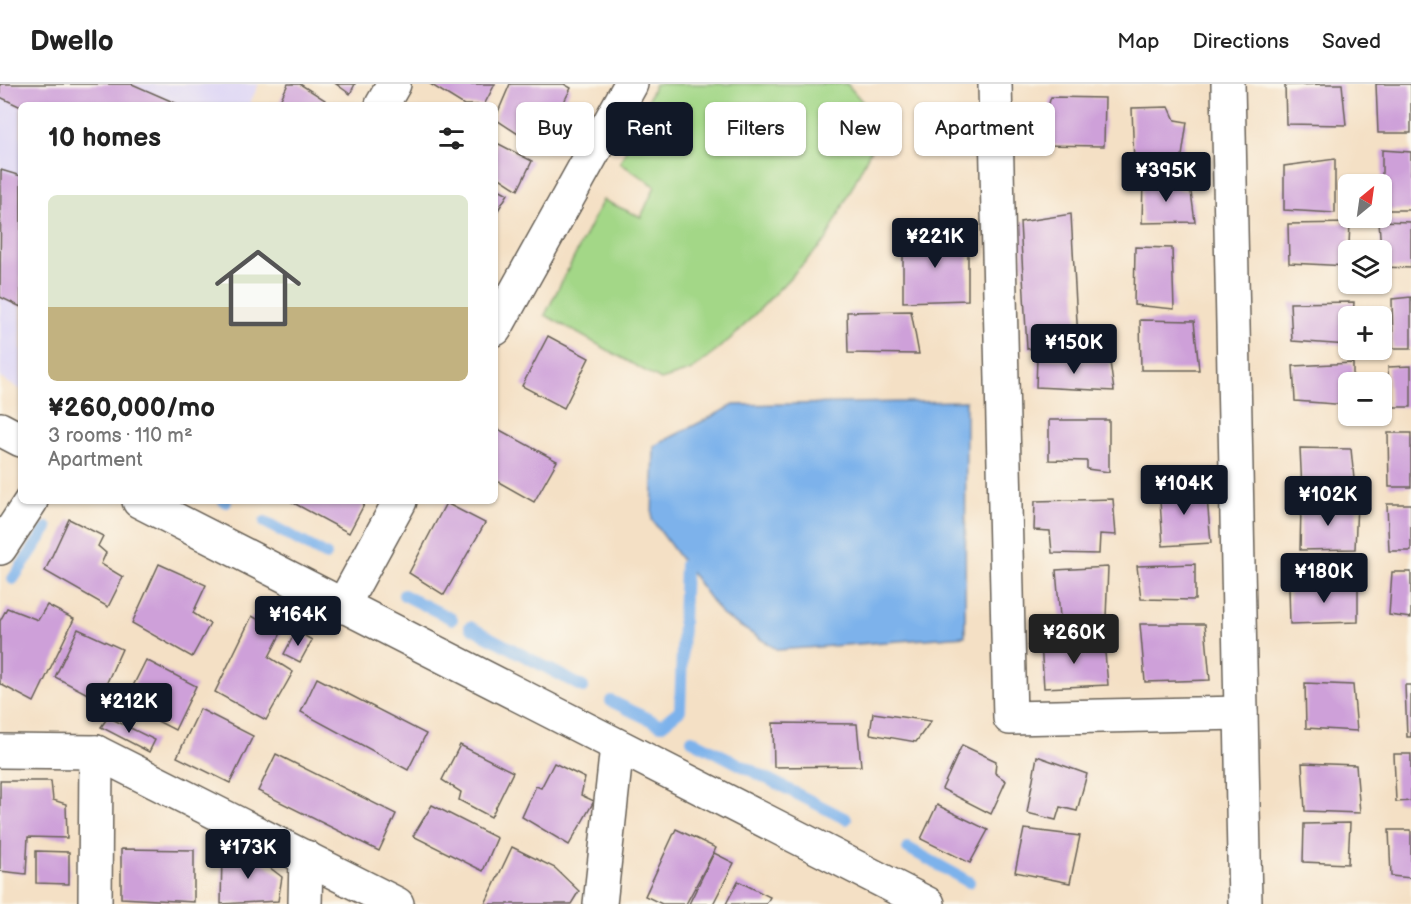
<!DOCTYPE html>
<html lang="en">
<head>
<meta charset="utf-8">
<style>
  body { margin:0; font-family:"Balsamiq Sans",sans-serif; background:#f6f6f6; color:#222; height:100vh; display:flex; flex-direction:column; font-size:22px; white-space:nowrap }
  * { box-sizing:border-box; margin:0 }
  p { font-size:20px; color:#767676 }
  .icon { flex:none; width:33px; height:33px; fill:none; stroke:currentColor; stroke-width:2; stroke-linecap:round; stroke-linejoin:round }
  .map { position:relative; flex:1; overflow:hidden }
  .details { position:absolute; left:18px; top:18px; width:480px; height:402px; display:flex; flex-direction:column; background:#fff; border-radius:9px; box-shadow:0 2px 4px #0004 }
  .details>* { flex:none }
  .guide { position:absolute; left:516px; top:18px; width:570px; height:54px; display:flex; gap:12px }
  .needle { width:39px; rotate:29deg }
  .controls { position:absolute; left:1338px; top:90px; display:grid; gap:12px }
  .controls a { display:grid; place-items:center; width:54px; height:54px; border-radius:9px; background:#fff; box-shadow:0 2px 4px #0004; font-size:30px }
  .price { position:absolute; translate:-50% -51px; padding:0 14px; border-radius:6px; background:#111827; color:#fff; font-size:20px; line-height:39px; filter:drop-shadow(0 2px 3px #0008) }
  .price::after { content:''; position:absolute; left:50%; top:36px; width:18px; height:14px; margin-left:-9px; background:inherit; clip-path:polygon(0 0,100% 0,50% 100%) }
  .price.current { background:#222; color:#fff }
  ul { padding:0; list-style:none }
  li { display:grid; align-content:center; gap:12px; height:318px; padding:0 30px }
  li span { display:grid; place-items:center; height:186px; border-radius:9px; color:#555 }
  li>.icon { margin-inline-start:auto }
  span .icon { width:108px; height:108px; fill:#fffc; stroke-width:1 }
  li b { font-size:26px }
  h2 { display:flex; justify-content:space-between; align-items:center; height:72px; padding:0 30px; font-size:26px }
  .chip { padding:0 21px; border-radius:9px; background:#fff; box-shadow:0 2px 4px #0004; font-size:21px; line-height:54px }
  .chip.current { background:#111827; color:#fff }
  header { display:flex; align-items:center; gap:36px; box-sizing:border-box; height:84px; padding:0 30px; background:#fff; border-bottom:2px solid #e0e0e0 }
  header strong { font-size:28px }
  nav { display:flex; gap:33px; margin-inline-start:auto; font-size:21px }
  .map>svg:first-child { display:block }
  .built { fill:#ddd5f6 }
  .green { fill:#a3d787; stroke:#607a52; stroke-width:1.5 }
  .water { fill:#7db2eb; stroke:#4c6784; stroke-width:1.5 }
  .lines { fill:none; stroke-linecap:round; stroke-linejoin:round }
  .stream { stroke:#7db2eb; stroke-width:12 }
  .building { fill:#cea0d9 }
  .minor-casing { stroke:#686157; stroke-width:36 }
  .minor { stroke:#fff; stroke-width:33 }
</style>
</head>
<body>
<header>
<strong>Dwello</strong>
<nav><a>Map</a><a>Directions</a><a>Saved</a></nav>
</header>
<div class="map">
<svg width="1411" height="820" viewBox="0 0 1411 820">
  <rect width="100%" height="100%" fill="#fbf7ec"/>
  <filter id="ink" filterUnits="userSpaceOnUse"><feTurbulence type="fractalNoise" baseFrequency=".0167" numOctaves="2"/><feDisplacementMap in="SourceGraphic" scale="12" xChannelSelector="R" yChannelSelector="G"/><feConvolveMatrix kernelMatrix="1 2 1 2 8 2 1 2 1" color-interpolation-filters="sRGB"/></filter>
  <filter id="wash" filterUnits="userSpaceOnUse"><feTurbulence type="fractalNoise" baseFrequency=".008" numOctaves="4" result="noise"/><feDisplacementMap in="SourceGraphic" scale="24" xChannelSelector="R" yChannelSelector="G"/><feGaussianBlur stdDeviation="1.35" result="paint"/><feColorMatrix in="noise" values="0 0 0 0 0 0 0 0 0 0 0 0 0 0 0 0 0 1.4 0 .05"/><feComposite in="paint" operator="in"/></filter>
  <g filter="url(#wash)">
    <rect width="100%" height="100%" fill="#f4e0c5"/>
    <polygon class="built" points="0,0 259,0 249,21 21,21 21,306 0,294"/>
    <polygon class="green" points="655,0 847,0 883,41 826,156 735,251 692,286 661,296 545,231 603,116 641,133 655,102 620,79"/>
    <polygon class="water" points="966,317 965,552 778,566 722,531 652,436 654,362 734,321"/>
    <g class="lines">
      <g class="stream">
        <polyline points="224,417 226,418"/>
        <polyline points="265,438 326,471"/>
        <polyline points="13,495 47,444"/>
        <polyline points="404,511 452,535"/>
        <polyline points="470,543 583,603"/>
        <polyline points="611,617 661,641 680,626 685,481"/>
        <polyline points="692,656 846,735"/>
        <polyline points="908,764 969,798"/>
      </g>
    </g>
    <g id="blocks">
      <g class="building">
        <polygon points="0,0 132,0 180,21 21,23 0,13"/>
        <polygon points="288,0 300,0 325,16 323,21 278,21"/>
        <polygon points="336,0 355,0 350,10"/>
        <polygon points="430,0 495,0 484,21 464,21"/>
        <polygon points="510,0 564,0 571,4 548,49 526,40 518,50 495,35"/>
        <polygon points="1326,0 1342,0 1346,41 1286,40 1285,1"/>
        <polygon points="1376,0 1411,0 1411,49 1378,49"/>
        <polygon points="1051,13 1105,14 1104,62 1041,61 1038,27 1048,22"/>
        <polygon points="1169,23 1175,36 1187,38 1181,79 1134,80 1132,24"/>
        <polygon points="495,58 532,77 518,106 495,91"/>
        <polygon points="1382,66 1411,68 1411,126 1382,126"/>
        <polygon points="1335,75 1335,129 1284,126 1284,82"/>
        <polygon points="1,86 21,92 21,223 0,213"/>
        <polygon points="1143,95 1171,95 1174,104 1191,108 1195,138 1142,139"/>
        <polygon points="495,103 508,110 495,131"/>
        <polygon points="1071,130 1078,256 1027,265 1020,138"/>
        <polygon points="1379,137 1411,138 1411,184 1382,183"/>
        <polygon points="1350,139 1348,182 1289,179 1288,140"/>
        <polygon points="968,152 968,216 903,218 903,153"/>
        <polygon points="1135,163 1172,164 1174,225 1134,221"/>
        <polygon points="1411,213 1411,264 1393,264 1392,215"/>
        <polygon points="1354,218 1353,232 1348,232 1348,261 1292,257 1290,219"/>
        <polygon points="911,227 919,270 848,269 847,228"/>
        <polygon points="1140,236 1194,237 1199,286 1141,286"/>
        <polygon points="548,252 589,274 564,324 522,302"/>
        <polygon points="1037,274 1110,278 1114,307 1036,303"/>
        <polygon points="1353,279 1353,298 1348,298 1348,321 1295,317 1293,282"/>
        <polygon points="1411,282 1411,323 1390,323 1388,283"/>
        <polygon points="1049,336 1109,336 1109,388 1087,385 1087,377 1049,376"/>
        <polygon points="498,345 557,377 534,418 495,396 495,350"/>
        <polygon points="1388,349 1411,349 1411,403 1389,403"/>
        <polygon points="1300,364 1351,365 1355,405 1302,406"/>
        <polygon points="1159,402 1206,403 1211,459 1163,462"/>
        <polygon points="1113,415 1116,451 1100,450 1099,470 1052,469 1050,447 1034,446 1035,417"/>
        <polygon points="290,417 366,417 349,449"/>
        <polygon points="446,419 485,439 444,511 409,489"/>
        <polygon points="1357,420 1355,465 1300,466 1301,423"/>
        <polygon points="1387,420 1411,420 1411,467 1389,467"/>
        <polygon points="69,435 103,452 98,462 106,469 101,480 123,493 108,523 45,487"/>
        <polygon points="159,480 206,501 193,529 210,540 192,573 132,539"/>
        <polygon points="1195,480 1195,516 1141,515 1137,482"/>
        <polygon points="1108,483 1106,534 1060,533 1056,486"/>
        <polygon points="1392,488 1411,488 1411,534 1389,531"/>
        <polygon points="1358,501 1358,538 1290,540 1289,503"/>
        <polygon points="47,521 74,535 34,618 0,600 0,537 7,524 38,536"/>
        <polygon points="252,532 281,549 269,573 293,588 266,636 215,608"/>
        <polygon points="1140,540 1205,540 1210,596 1145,598"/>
        <polygon points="78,545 122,565 99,616 55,593"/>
        <polygon points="296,547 312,556 300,578 284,570"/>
        <polygon points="1104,558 1108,601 1044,604 1041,559"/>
        <polygon points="146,576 196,602 175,646 124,620"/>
        <polygon points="317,594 426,650 408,686 301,628"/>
        <polygon points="1305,599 1353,601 1357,647 1306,644"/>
        <polygon points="1405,601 1411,601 1411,653 1407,653"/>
        <polygon points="200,625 253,652 230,699 177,673"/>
        <polygon points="873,629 931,637 916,658 870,650"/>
        <polygon points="108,633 155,656 149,668 101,643"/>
        <polygon points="773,639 857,640 861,682 774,683"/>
        <polygon points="460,661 513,688 491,733 459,716 461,708 442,696"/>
        <polygon points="962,661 996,677 995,689 1006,697 991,730 942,705"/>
        <polygon points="276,670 396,730 379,767 258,707"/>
        <polygon points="1394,670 1411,670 1411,717 1396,718"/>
        <polygon points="1037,672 1087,690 1077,727 1060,723 1056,736 1027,729"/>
        <polygon points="554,679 585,694 581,711 594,717 569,761 522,733 536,702 541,704"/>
        <polygon points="1302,679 1356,681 1360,729 1305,727"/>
        <polygon points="0,697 51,697 53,716 66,720 67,754 28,753 26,790 0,787"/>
        <polygon points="432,721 497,754 483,787 413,752"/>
        <polygon points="937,721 988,746 970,779 921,755"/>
        <polygon points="1350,739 1348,780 1303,778 1304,740"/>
        <polygon points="676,745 716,764 686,820 662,820 645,812"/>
        <polygon points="1024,745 1080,752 1070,799 1015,788"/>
        <polygon points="1389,746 1411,746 1411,794 1391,792"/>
        <polygon points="512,763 555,784 579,807 571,820 485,820"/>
        <polygon points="121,765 194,766 194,818 121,814"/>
        <polygon points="36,767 69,768 69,800 36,799"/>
        <polygon points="714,769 734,779 713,820 689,820"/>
        <polygon points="222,770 252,770 282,793 278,817 221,820"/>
        <polygon points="738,797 770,813 766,820 726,820"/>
      </g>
    </g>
  </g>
  <g filter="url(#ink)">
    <use href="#blocks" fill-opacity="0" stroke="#686157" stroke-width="1.5"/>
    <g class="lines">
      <g class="minor-casing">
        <g id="minor">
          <polyline points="995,0 1010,634 1241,629"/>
          <polyline points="1228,0 1245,820"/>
          <polyline points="382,21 394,0"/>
          <polyline points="495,245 631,0"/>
          <polyline points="0,345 21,356"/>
          <polyline points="139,417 928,820"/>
          <polyline points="0,464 31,417"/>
          <polyline points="342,523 400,417"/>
          <polyline points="0,667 96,668 397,820"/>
          <polyline points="95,820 96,668"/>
          <polyline points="305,820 306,773"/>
          <polyline points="600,820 617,662"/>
        </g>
      </g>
      <use href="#minor" class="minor"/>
    </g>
  </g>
</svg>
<div class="controls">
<a><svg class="needle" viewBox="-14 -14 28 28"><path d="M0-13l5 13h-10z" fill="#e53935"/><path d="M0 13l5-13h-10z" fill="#767676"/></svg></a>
<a><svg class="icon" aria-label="layers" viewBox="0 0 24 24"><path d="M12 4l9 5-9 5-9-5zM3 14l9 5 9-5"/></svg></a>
<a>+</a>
<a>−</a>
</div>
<b class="price" style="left:1166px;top:119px">¥395K</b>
<b class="price" style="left:935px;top:185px">¥221K</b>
<b class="price" style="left:1074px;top:291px">¥150K</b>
<b class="price" style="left:1184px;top:432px">¥104K</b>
<b class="price" style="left:1328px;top:443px">¥102K</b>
<b class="price" style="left:1324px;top:520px">¥180K</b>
<b class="price" style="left:298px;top:563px">¥164K</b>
<b class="price current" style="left:1074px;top:581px">¥260K</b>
<b class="price" style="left:129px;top:650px">¥212K</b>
<b class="price" style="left:248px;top:796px">¥173K</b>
<div class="guide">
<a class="chip">Buy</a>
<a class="chip current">Rent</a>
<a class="chip">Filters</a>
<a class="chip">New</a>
<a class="chip">Apartment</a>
</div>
<section class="details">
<h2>10 homes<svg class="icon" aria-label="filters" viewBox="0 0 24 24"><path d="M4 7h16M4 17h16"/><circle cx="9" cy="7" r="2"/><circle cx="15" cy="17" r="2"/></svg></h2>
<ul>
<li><span style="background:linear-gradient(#dfe7d0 60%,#c2b280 0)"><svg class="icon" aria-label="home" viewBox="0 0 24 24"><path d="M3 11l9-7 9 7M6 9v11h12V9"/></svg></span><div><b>¥260,000/mo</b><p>3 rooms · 110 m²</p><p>Apartment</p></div></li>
</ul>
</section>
</div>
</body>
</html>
